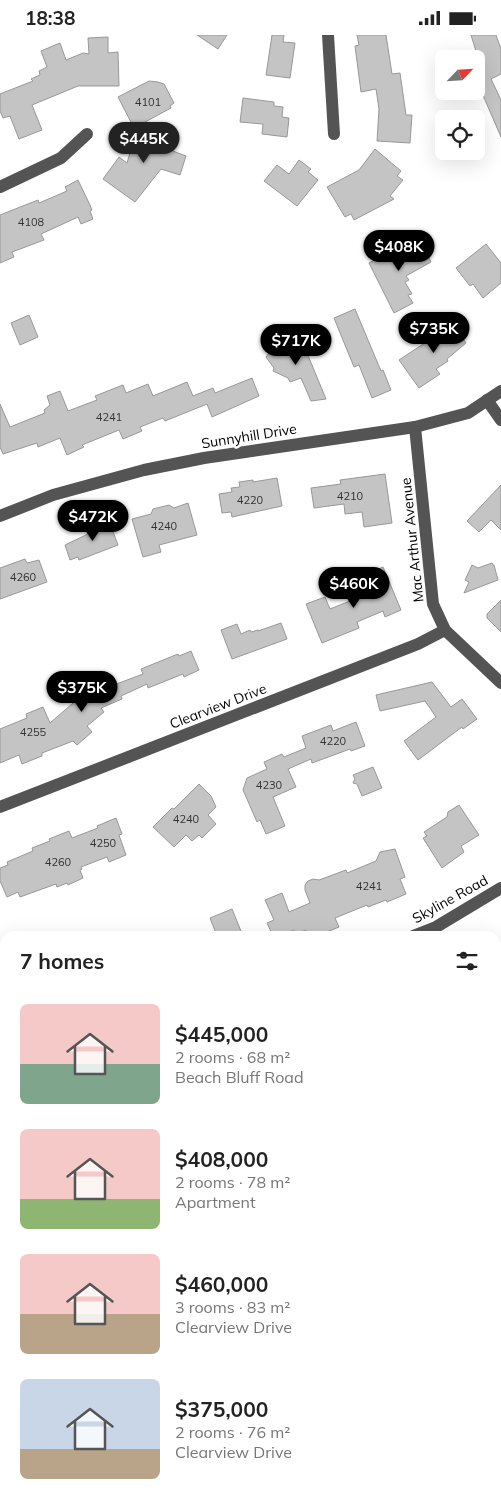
<!DOCTYPE html>
<html lang="en">
<head>
<meta charset="utf-8">
<style>
  body { margin:0; font-family:Mulish,sans-serif; background:#f6f6f6; color:#222; height:100vh; display:flex; flex-direction:column; font-size:19px; white-space:nowrap }
  * { box-sizing:border-box; margin:0 }
  p { font-size:16px; color:#767676 }
  .icon { flex:none; width:28px; height:28px; fill:none; stroke:currentColor; stroke-width:2; stroke-linecap:round; stroke-linejoin:round }
  .map { position:relative; flex:1; overflow:hidden }
  .details { position:absolute; left:0px; top:896px; width:501px; height:571px; display:flex; flex-direction:column; background:#fff; border-radius:15px 15px 0 0; box-shadow:0 5px 20px #0002 }
  .details>* { flex:none }
  .needle { width:32px; rotate:65deg }
  .tools { position:absolute; left:435px; top:15px; display:grid; gap:10px }
  .tools a { display:grid; place-items:center; width:50px; height:50px; border-radius:8px; background:#fff; box-shadow:0 5px 20px #0002; font-size:25px }
  .price { position:absolute; translate:-50% -42px; padding:0 11px; border-radius:18px; background:#000; color:#fff; font-size:16px; line-height:32px; filter:drop-shadow(0 1px 2px #0008) }
  .price::after { content:''; position:absolute; left:50%; top:30px; width:15px; height:11px; margin-left:-8px; background:inherit; clip-path:polygon(0 0,100% 0,50% 100%) }
  .price.current { background:#222; color:#fff }
  ul { padding:0; list-style:none }
  li { display:flex; align-items:center; gap:15px; height:125px; padding:0 20px }
  li span { display:grid; place-items:center; flex:none; width:140px; height:100px; border-radius:8px; color:#555 }
  li>.icon { margin-inline-start:auto }
  span .icon { width:60px; height:60px; fill:#fffc; stroke-width:1 }
  li b { font-size:21px }
  h2 { display:flex; justify-content:space-between; align-items:center; height:60px; padding:0 20px; font-size:21px }
  .status { display:flex; justify-content:space-between; align-items:center; height:35px; padding:0 25px; background:#fff; direction:ltr }
  .status svg { height:14px; fill:currentColor }
  .map>svg:first-child { display:block }
  .building { fill:#c4c4c4; stroke:#989898 }
  .lines { fill:none; stroke-linecap:round; stroke-linejoin:round }
  .minor { stroke:#545454; stroke-width:12 }
  .labels { text-anchor:middle; dominant-baseline:central; stroke-width:5; stroke-linejoin:round; paint-order:stroke }
  .number-label { font-size:11px; fill:#313131 }
  .street-label { font-size:14px; fill:#000; stroke:#fff }
</style>
</head>
<body>
<div class="status"><b>18:38</b><svg viewBox="0 0 49 12"><path d="M0 12V9h3v3zM5 12V6h3v6zM10 12V3h3v9zM15 12V0h3v12zM26 1h20v11H26zM47 4h2v5h-2z"/></svg></div>
<div class="map">
<svg width="501" height="1467" viewBox="0 0 501 1467">
  <rect width="100%" height="100%" fill="#fff"/>
  <g class="building">
    <polygon points="197,0 227,0 218,14"/>
    <polygon points="272,0 284,0 283,7 295,8 290,43 266,40"/>
    <polygon points="357,0 386,0 392,39 400,38 406,80 412,80 410,108 377,106 379,74 376,54 361,57 355,11 359,10"/>
    <polygon points="471,0 496,0 501,14 501,39 491,44 501,65 501,102 482,58 476,60 476,27 479,26"/>
    <polygon points="108,2 108,18 118,17 119,51 78,51 32,70 42,95 19,104 10,81 3,83 0,76 0,59 33,46 31,44 40,40 39,36 47,32 41,16 60,8 66,25 83,18 89,19 88,3"/>
    <polygon points="149,46 158,47 164,49 174,68 170,71 171,73 134,93 118,62"/>
    <polygon points="243,63 274,67 274,71 283,72 282,82 289,83 287,102 262,99 263,89 240,87"/>
    <polygon points="137,94 176,107 173,116 186,121 180,140 161,134 135,167 103,144 119,122 127,128"/>
    <polygon points="375,114 401,136 397,141 403,145 390,161 394,164 354,185 351,179 345,182 327,152 359,135"/>
    <polygon points="299,125 311,134 308,137 318,145 297,171 264,146 277,130 289,139"/>
    <polygon points="78,145 89,168 92,175 90,176 93,184 81,189 78,182 41,199 44,205 12,217 14,222 0,228 0,180 38,165 39,168 67,156 65,152"/>
    <polygon points="414,203 422,218 425,216 431,227 406,241 409,245 405,247 412,259 408,260 413,268 394,278 369,228"/>
    <polygon points="486,209 501,228 501,248 483,263 473,249 470,251 456,233"/>
    <polygon points="355,274 381,336 383,335 391,355 372,363 359,330 354,332 334,283"/>
    <polygon points="29,280 38,302 20,310 11,288"/>
    <polygon points="458,286 468,300 463,304 466,308 447,324 448,326 436,334 440,339 419,353 399,325"/>
    <polygon points="300,301 314,335 326,364 311,366 301,343 290,347 288,343 273,336 274,333 266,322 269,318 267,314"/>
    <polygon points="252,343 259,361 212,382 207,369 165,386 163,383 140,392 142,396 123,404 119,395 82,410 84,412 67,420 60,403 38,412 37,408 3,419 0,412 0,369 10,392 45,378 44,375 50,370 47,361 60,356 68,376 97,365 95,361 123,350 126,358 148,349 153,361 187,347 193,361 213,353 215,358"/>
    <polygon points="385,439 392,488 364,492 362,477 345,479 344,469 314,473 311,453 341,449 340,445"/>
    <polygon points="277,443 282,471 232,482 231,477 222,478 219,459 232,457 231,453 240,452 239,447 253,445 253,447"/>
    <polygon points="501,450 501,495 491,485 479,497 467,486"/>
    <polygon points="188,468 197,500 159,510 161,517 143,522 132,484 151,479 153,474 169,470 174,473"/>
    <polygon points="109,486 118,510 79,525 78,522 70,525 65,510 88,499 86,495"/>
    <polygon points="25,524 27,528 39,525 47,547 0,564 0,533"/>
    <polygon points="492,528 493,530 494,530 498,545 464,558 469,547 465,545 472,530 478,533"/>
    <polygon points="383,532 401,575 385,582 383,576 357,587 359,593 322,608 306,569 325,562 330,574 375,556 367,539"/>
    <polygon points="501,565 501,597 487,583 487,579"/>
    <polygon points="281,588 287,604 232,624 221,595 237,589 241,599 250,595 251,597 258,595 258,596"/>
    <polygon points="191,616 199,635 184,642 183,639 148,653 147,649 121,661 122,664 101,673 104,677 87,691 92,697 77,710 73,706 42,718 42,721 22,729 19,720 0,728 0,694 27,683 26,679 43,672 50,688 80,662 79,661 92,650 98,656 143,639 141,634 178,619 179,621"/>
    <polygon points="432,647 451,672 462,664 477,684 463,694 462,692 418,725 404,706 436,682 425,666 380,676 376,660"/>
    <polygon points="356,687 365,711 351,716 350,714 312,728 311,724 288,734 296,752 273,762 285,791 266,799 260,785 257,787 243,755 247,743 267,734 264,727 282,719 284,722 306,713 302,701 331,690 333,696"/>
    <polygon points="373,732 382,753 362,761 357,749 353,748 355,744 353,740"/>
    <polygon points="199,749 211,761 216,772 208,780 216,789 202,803 199,800 192,806 186,800 174,812 153,792 172,773 174,774"/>
    <polygon points="459,770 479,800 461,811 464,817 442,833 423,803 427,801 424,797 447,782 448,777"/>
    <polygon points="116,783 122,799 119,800 126,820 109,827 107,822 81,832 82,834 80,835 83,843 68,850 67,848 57,852 56,849 20,862 18,857 7,862 0,846 0,833 8,830 7,827 33,816 32,813 50,806 49,804 69,796 72,803 98,793 97,791"/>
    <polygon points="395,814 405,842 400,844 406,859 387,867 386,865 368,872 367,870 335,883 339,892 317,901 309,901 306,895 296,899 294,895 279,901 273,901 267,888 274,885 265,865 282,858 289,877 310,868 305,855 305,850 308,846 313,844 319,845 346,835 347,838 376,826 380,817"/>
    <polygon points="232,874 243,901 217,901 210,883"/>
  </g>
  <g class="lines">
    <g class="minor">
      <polyline points="328,0 334,99"/>
      <polyline points="0,152 61,123 87,99"/>
      <polyline points="487,365 501,385"/>
      <polyline points="415,392 433,569 445,595 501,648"/>
      <polyline points="0,481 53,460 144,435 204,423 415,392 468,378 501,356"/>
      <polyline points="0,772 418,609 445,595"/>
      <polyline points="413,901 436,892 501,853"/>
      <polyline points="0,1054 5,1053"/>
      <polyline points="496,1112 501,1110"/>
      <polyline points="2,1305 5,1330"/>
      <polyline points="20,1462 20,1467"/>
    </g>
  </g>
  <g class="labels">
    <g class="number-label">
      <text x="148" y="67">4101</text>
      <text x="31" y="187">4108</text>
      <text x="109" y="382">4241</text>
      <text x="350" y="461">4210</text>
      <text x="250" y="465">4220</text>
      <text x="164" y="491">4240</text>
      <text x="23" y="542">4260</text>
      <text x="33" y="697">4255</text>
      <text x="333" y="706">4220</text>
      <text x="269" y="750">4230</text>
      <text x="186" y="784">4240</text>
      <text x="103" y="808">4250</text>
      <text x="58" y="827">4260</text>
      <text x="369" y="851">4241</text>
    </g>
    <g class="street-label">
      <text transform="translate(249 401) rotate(-9)">Sunnyhill Drive</text>
      <text transform="translate(412 505) rotate(-96)">Mac Arthur Avenue</text>
      <text transform="translate(218 671) rotate(-21)">Clearview Drive</text>
      <text transform="translate(450 864) rotate(-29)">Skyline Road</text>
    </g>
  </g>
</svg>
<div class="tools">
<a><svg class="needle" viewBox="-14 -14 28 28"><path d="M0-13l5 13h-10z" fill="#e53935"/><path d="M0 13l5-13h-10z" fill="#767676"/></svg></a>
<a><svg class="icon" aria-label="locate" viewBox="0 0 24 24"><circle cx="12" cy="12" r="6"/><path d="M12 2v4M12 18v4M2 12h4M18 12h4"/></svg></a>
</div>
<b class="price current" style="left:144px;top:129px">$445K</b>
<b class="price" style="left:399px;top:237px">$408K</b>
<b class="price" style="left:434px;top:319px">$735K</b>
<b class="price" style="left:296px;top:331px">$717K</b>
<b class="price" style="left:93px;top:507px">$472K</b>
<b class="price" style="left:354px;top:574px">$460K</b>
<b class="price" style="left:82px;top:678px">$375K</b>
<section class="details">
<h2>7 homes<svg class="icon" aria-label="filters" viewBox="0 0 24 24"><path d="M4 7h16M4 17h16"/><circle cx="9" cy="7" r="2"/><circle cx="15" cy="17" r="2"/></svg></h2>
<ul>
<li><span style="background:linear-gradient(#f6c9c9 60%,#7fa58c 0)"><svg class="icon" aria-label="home" viewBox="0 0 24 24"><path d="M3 11l9-7 9 7M6 9v11h12V9"/></svg></span><div><b>$445,000</b><p>2 rooms · 68 m²</p><p>Beach Bluff Road</p></div></li>
<li><span style="background:linear-gradient(#f6c9c9 70%,#8fb573 0)"><svg class="icon" aria-label="home" viewBox="0 0 24 24"><path d="M3 11l9-7 9 7M6 9v11h12V9"/></svg></span><div><b>$408,000</b><p>2 rooms · 78 m²</p><p>Apartment</p></div></li>
<li><span style="background:linear-gradient(#f6c9c9 60%,#b9a48a 0)"><svg class="icon" aria-label="home" viewBox="0 0 24 24"><path d="M3 11l9-7 9 7M6 9v11h12V9"/></svg></span><div><b>$460,000</b><p>3 rooms · 83 m²</p><p>Clearview Drive</p></div></li>
<li><span style="background:linear-gradient(#c9d6e8 70%,#b9a48a 0)"><svg class="icon" aria-label="home" viewBox="0 0 24 24"><path d="M3 11l9-7 9 7M6 9v11h12V9"/></svg></span><div><b>$375,000</b><p>2 rooms · 76 m²</p><p>Clearview Drive</p></div></li>
</ul>
</section>
</div>
</body>
</html>
